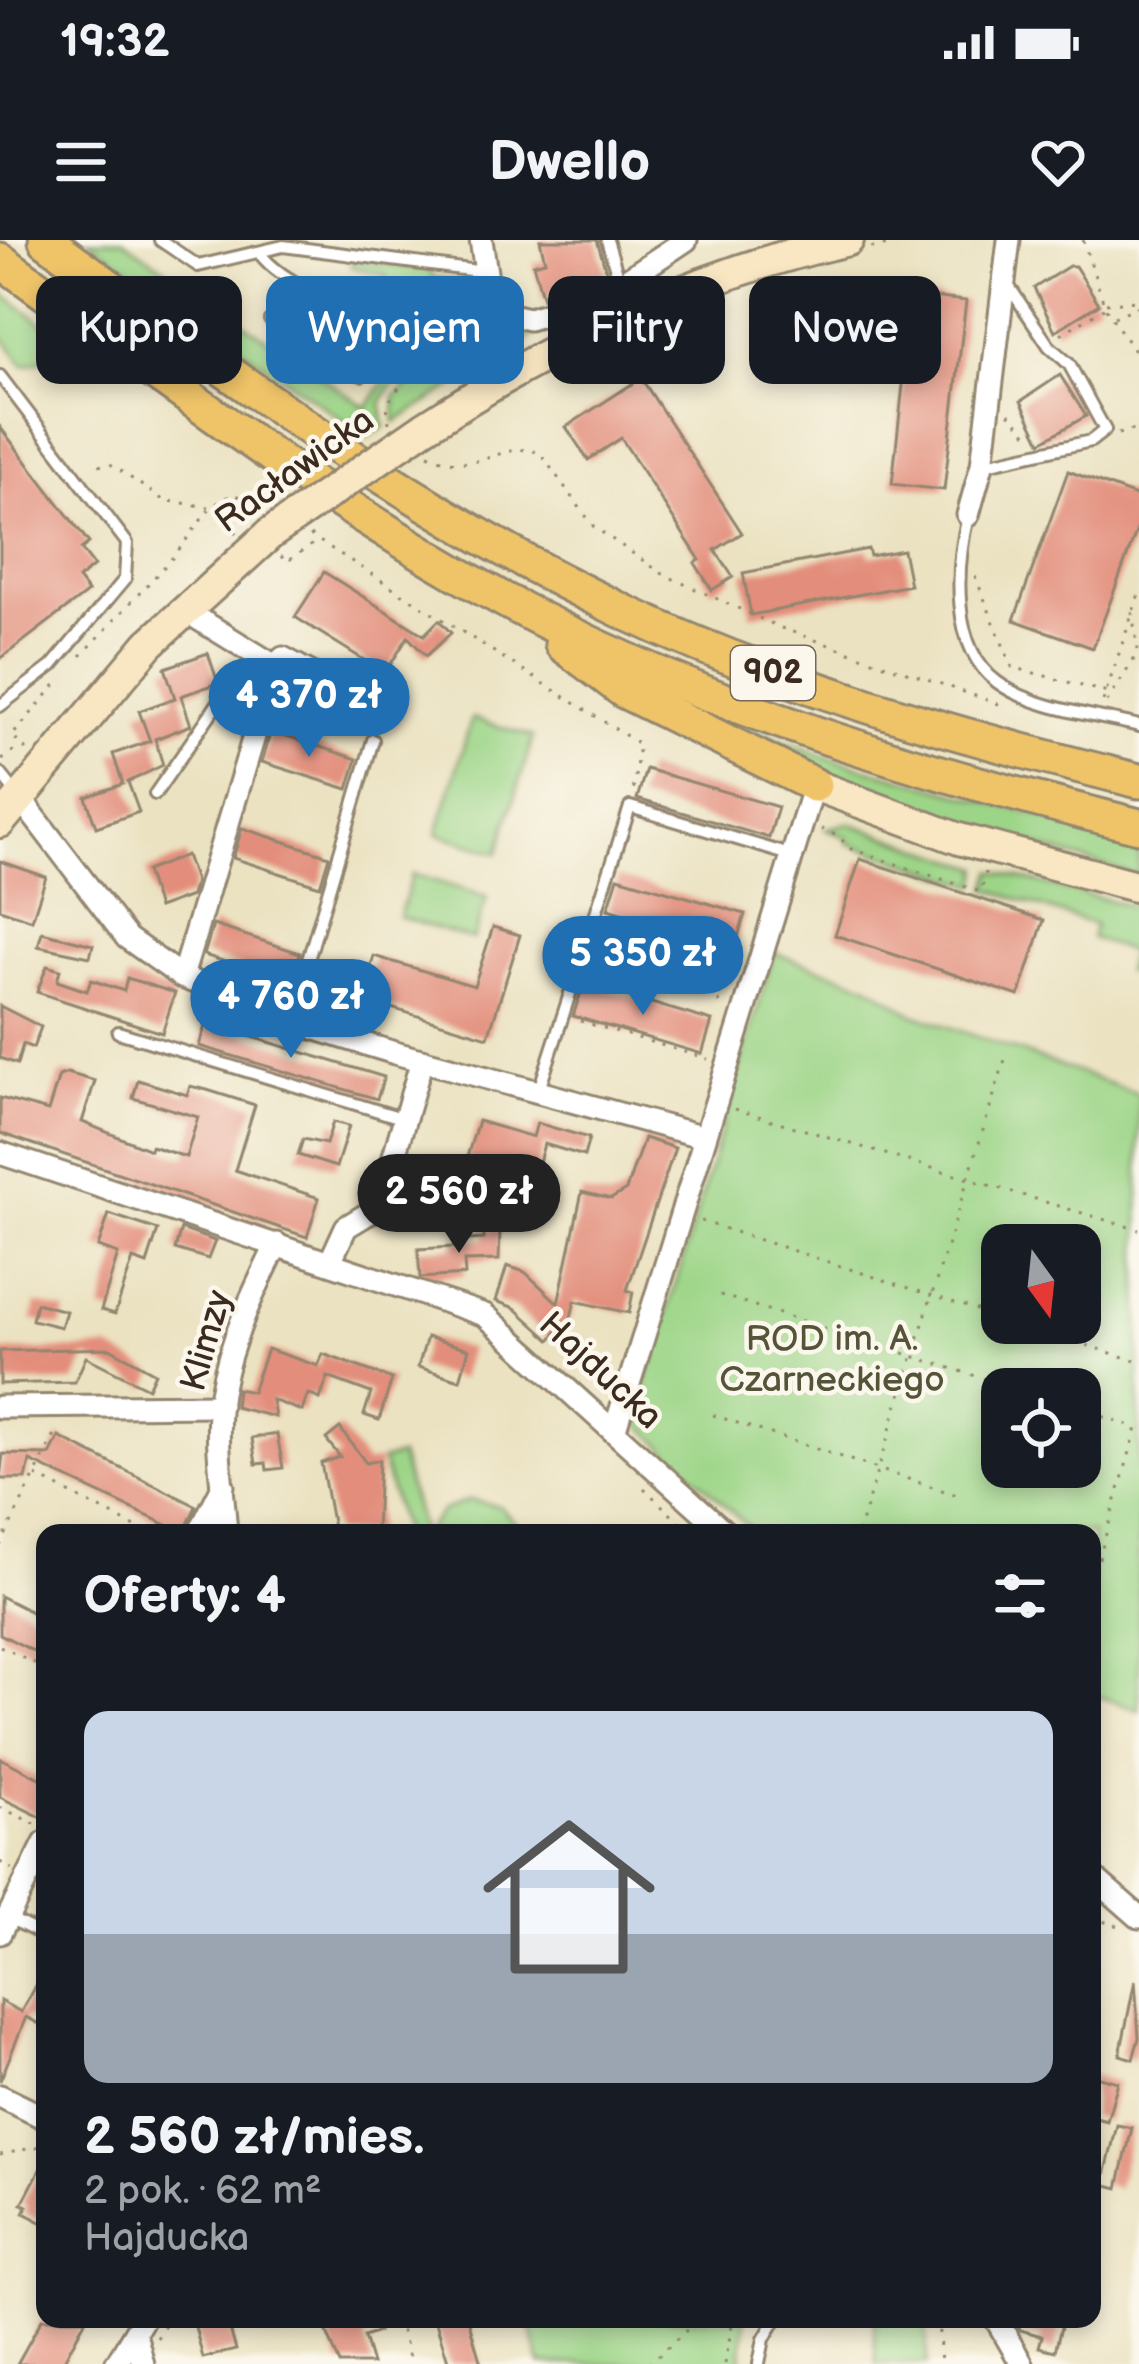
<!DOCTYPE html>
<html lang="pl">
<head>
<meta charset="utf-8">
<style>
  body { margin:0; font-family:"Balsamiq Sans",sans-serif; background:#20242c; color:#f1f3f6; height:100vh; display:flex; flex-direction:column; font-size:45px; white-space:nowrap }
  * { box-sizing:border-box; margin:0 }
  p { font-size:39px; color:#9ea1a6 }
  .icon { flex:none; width:66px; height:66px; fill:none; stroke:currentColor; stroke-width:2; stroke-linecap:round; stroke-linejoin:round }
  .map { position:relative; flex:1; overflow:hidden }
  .side { position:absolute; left:36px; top:1284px; width:1065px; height:804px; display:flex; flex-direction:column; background:#171b24; border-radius:24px; box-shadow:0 6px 18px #0003 }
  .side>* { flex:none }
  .guide { position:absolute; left:36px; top:36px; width:1068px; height:108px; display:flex; gap:24px }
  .needle { width:78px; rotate:165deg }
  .buttons { position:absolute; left:981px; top:984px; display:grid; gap:24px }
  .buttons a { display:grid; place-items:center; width:120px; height:120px; border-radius:24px; background:#171b24; box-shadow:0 6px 18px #0003; font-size:60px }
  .price { position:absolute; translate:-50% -102px; padding:0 27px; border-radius:42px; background:#1f6fb2; color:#fff; font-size:39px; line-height:78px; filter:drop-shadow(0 3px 6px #0008) }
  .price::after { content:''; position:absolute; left:50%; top:72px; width:36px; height:27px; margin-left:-18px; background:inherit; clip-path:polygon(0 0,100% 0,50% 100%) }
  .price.active { background:#222; color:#fff }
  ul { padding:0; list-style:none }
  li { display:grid; align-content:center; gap:24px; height:636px; padding:0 48px }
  li span { display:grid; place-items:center; height:372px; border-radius:24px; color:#555 }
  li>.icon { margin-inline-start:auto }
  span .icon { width:216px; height:216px; fill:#fffc; stroke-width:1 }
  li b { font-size:51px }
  h2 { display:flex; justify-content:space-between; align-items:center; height:144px; padding:0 48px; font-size:51px }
  .pill { padding:0 42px; border-radius:24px; background:#171b24; box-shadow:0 6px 18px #0003; font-size:42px; line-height:108px }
  .pill.active { background:#1f6fb2; color:#fff }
  .status { display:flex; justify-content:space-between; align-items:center; height:84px; padding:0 60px; background:#171b24; direction:ltr }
  .status svg { height:33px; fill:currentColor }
  header { display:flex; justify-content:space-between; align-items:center; height:156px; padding:0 48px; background:#171b24; font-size:54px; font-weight:800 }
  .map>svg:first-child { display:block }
  .green { fill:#9dd588; stroke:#6c8053; stroke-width:3; fill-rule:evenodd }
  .building { fill:#e38e7c }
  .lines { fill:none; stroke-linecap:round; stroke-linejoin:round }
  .lane-casing { stroke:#938670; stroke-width:16 }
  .street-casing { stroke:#938670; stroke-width:27 }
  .secondary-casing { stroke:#938670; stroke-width:36 }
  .primary-casing { stroke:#938670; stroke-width:39 }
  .path { stroke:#938670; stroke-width:3; stroke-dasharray:3 9; stroke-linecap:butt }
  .lane { stroke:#fff; stroke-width:10 }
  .street { stroke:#fff; stroke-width:21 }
  .secondary { stroke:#f9e7c3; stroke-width:30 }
  .primary { stroke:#efc469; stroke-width:33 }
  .secondary-bridge-casing { stroke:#938670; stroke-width:36; stroke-linecap:butt }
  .secondary-bridge { stroke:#f9e7c3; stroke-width:30 }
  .labels { text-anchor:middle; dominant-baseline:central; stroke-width:9; stroke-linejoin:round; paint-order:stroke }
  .shield { fill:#fbf7ec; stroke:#75685c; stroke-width:3 }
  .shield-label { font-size:33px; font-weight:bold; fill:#3b2a1e }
  .street-label { font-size:36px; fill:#3b2a1e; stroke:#fbf7ec }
  .park-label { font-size:36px; fill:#545538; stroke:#fbf7ec }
</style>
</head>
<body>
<div class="status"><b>19:32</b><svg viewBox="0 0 49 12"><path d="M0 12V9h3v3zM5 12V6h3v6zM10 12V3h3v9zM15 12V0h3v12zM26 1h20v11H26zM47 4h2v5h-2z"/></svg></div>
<header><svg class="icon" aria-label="menu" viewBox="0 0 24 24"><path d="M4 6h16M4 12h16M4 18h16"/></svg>Dwello<svg class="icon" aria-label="heart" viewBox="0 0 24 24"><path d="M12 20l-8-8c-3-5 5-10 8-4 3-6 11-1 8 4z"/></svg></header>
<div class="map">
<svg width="1139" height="2124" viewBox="0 0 1139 2124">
  <rect width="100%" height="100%" fill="#fbf7ec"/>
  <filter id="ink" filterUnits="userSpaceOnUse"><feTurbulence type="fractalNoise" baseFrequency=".00833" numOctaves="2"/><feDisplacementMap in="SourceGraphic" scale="24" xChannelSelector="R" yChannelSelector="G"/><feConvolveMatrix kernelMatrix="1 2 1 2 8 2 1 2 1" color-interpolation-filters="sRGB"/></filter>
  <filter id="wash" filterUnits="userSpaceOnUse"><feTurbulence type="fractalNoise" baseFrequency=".004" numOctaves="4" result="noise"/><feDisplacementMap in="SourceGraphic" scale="48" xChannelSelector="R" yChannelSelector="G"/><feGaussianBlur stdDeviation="2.7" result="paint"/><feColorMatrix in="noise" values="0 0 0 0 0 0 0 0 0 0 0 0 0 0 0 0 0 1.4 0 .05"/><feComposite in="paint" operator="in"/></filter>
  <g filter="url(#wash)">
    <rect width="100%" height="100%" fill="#ebe2c1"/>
    <g class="green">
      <polygon points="88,0 123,0 367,168 405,110 382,76 386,35 351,27 352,20 430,30 433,37 466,41 470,66 391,147 381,163 385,187 367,197"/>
      <polygon points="0,52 69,102 69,114 24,125 0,94"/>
      <polygon points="484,81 526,87 533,96 489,123"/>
      <polygon points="472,83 477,132 395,182 395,157"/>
      <polygon points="635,441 825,517 1139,603 1139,636 875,559"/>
      <polygon points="472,478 533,497 498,613 437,594"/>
      <polygon points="848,583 980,628 977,646 847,603 848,598 826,589"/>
      <polygon points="993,631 1139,668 1139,735 1125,731 1131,712 1091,698 1095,685 988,649"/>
      <polygon points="412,634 487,657 473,700 399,677"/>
      <path d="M774 713 867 744 913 774 1139 854V1470L1092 1454V1293H755L635 1180ZM1002 1005H1080V1083H1002ZM1002 1149H1080V1227H1002Z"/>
      <polygon points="400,1216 422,1293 403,1293 382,1220"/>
      <polygon points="470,1260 499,1266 525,1293 424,1293 442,1271"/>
      <polygon points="528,2079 745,2079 741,2124 541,2124"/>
      <polygon points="926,2079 927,2124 876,2124 874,2081"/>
    </g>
    <g id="blocks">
      <g class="building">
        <polygon points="540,0 597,0 607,34 543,59 533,24 545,21"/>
        <polygon points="1069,26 1075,26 1099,64 1055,91 1034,48"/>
        <polygon points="913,55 966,61 944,250 892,244"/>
        <polygon points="1060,135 1086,176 1041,202 1021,161"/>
        <polygon points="641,138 742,293 715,310 733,337 712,350 695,323 700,320 621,198 588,220 566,187"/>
        <polygon points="0,187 89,303 81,309 94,326 78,339 88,352 0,419"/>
        <polygon points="1068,231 1139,257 1139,284 1093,408 1014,380"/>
        <polygon points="868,309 870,316 903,310 910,345 751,375 743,333"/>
        <polygon points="324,332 424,395 439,380 451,393 426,416 408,397 385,433 295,377"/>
        <polygon points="208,413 218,443 181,456 191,485 155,499 163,525 128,542 139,572 96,587 86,557 123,544 113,514 150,501 139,471 175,458 165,428"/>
        <polygon points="271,491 357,519 348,549 262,522"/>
        <polygon points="646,529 778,567 769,598 637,559"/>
        <polygon points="242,588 329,616 320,646 233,618"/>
        <polygon points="186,615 195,641 191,656 158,668 146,631"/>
        <polygon points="860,619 1044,680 1019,756 835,695"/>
        <polygon points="0,621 46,637 32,680 0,669"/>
        <polygon points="618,637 745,674 735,707 608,669"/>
        <polygon points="213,685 300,713 291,743 204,715"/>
        <polygon points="493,687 520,695 488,797 361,759 374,716 474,746"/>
        <polygon points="42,692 93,705 90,717 38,706"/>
        <polygon points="47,726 60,730 57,741 87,751 91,740 124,751 127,738 175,753 162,793 37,752"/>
        <polygon points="584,743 712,781 702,814 573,776"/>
        <polygon points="0,766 41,787 33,808 23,804 17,824 0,818"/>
        <polygon points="206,783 384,837 377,859 199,806"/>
        <polygon points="67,833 95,841 82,882 150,910 151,906 186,917 198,877 133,858 138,840 187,855 190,846 207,850 255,865 235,930 319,958 307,997 0,893 0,858 48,871 59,836"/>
        <polygon points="478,881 533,897 537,883 589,898 584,916 544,904 534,940 549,944 537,967 500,960 501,930 466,920"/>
        <polygon points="333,882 349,886 336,927 298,915 303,899 326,904"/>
        <polygon points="644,898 675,908 627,1050 633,1052 629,1073 575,1061 571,1077 550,1100 515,1068 496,1061 507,1026 525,1032 558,1063 582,952 611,959 626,950"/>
        <polygon points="109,974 158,990 147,1024 133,1019 115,1074 101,1070 118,1014 98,1007"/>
        <polygon points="181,989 215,1001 208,1019 175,1009"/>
        <polygon points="500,989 499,1020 464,1021 465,1035 420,1038 418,1009 454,1007 453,1001 484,999 484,990"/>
        <polygon points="36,1063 66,1071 61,1087 32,1080"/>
        <polygon points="427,1097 469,1109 460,1140 418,1127"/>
        <polygon points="110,1108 155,1133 148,1148 86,1117 75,1142 0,1144 0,1111"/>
        <polygon points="267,1109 318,1126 323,1114 392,1139 379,1180 364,1175 371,1153 328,1137 320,1159 308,1154 302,1171 272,1160 275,1177 235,1167 237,1149 252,1152"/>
        <polygon points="340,1188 366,1223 379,1220 376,1293 334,1293 321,1223 340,1217 326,1199"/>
        <polygon points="277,1194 283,1228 267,1230 266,1223 256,1224 252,1198"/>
        <polygon points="59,1197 196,1266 184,1293 30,1221 26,1239 0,1239 3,1214 50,1215"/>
        <polygon points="0,1356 45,1379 45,1417 0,1394"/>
        <polygon points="0,1518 45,1541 45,1579 0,1557"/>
        <polygon points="45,1727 45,1787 26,1777 0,1841 0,1761 21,1772"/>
        <polygon points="1135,1740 1139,1798 1133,1819 1120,1815"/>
        <polygon points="1092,1835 1118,1842 1107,1881 1092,1877"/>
        <polygon points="1117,1885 1132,1888 1118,1948 1103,1944"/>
        <polygon points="45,1920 45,1984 24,1973 27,1966 22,1964"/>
        <polygon points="42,2079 86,2079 62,2124 17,2124"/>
        <polygon points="193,2079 227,2079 236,2110 203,2118"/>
        <polygon points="328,2079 374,2079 378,2092 364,2097 372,2124 340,2124 325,2088 330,2086"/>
        <polygon points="435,2079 468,2079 481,2124 449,2124"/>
        <polygon points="1013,2079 1063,2079 1055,2111 1039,2107 1042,2096 1020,2090"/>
      </g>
    </g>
  </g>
  <g filter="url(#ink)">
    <use href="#blocks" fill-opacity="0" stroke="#938670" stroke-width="3"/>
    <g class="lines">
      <g class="lane-casing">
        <g id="lane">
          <polyline points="160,0 198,26 283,6 485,32"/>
          <polyline points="607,0 620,43"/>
          <path d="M259 12C288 55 381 65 373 126L362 135 341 129 270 80"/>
          <polyline points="0,136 127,303 125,339 52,426 0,466"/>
          <polyline points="982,225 1091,201 1105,190 1069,124 1049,106 1008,45"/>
          <path d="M968 276C956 326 950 407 997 442 1033 469 1096 475 1139 486"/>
          <polyline points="0,533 17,554"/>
          <polyline points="155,554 234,440 270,445"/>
          <polyline points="290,781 373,500"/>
          <polyline points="118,792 405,879"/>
          <polyline points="538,853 630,567 790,615"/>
          <polyline points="9,1678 35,1691 45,1671"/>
          <polyline points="759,2124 764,2099 776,2079"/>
        </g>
      </g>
      <g class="street-casing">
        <g id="street">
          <polyline points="481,0 492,71 529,79 575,65 620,44 686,0"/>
          <polyline points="968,275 982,225 1009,0"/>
          <polyline points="184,370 275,426"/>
          <polyline points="20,558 127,698 182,737 290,781 395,813 704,897"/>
          <polyline points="182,737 275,426 283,418 379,470"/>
          <polyline points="0,913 485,1075 726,1293"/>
          <polyline points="330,1022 346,987 379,967 422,820"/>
          <polyline points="0,1167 220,1165"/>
          <polyline points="615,1189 814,545"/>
          <polyline points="199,1293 223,1246"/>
          <path d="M226 1293C223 1247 214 1198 221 1153 230 1100 254 1051 277 1004"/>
          <polyline points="1092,1636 1139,1677"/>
          <polyline points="0,1693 45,1603"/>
          <polyline points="0,1856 45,1878"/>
          <polyline points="996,2079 1022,2124"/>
          <polyline points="135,2093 143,2124"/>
          <polyline points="116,2124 143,2079"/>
        </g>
      </g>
      <g class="secondary-casing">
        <g id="secondary">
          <path d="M425 187C557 101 693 35 848 0"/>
          <polyline points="814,545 959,599 1139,647"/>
          <polyline points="0,582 149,404 270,294"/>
        </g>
      </g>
      <g class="primary-casing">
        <g id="primary">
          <path d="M46 0C230 135 413 271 620 370 786 448 962 497 1139 541"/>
          <path d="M0 20C164 139 328 264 506 361 706 468 920 532 1139 586"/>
          <polyline points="562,404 624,451 814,545"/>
        </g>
      </g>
      <g class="path">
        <polyline points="1083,0 1105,67 1139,119"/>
        <polyline points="871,8 917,0"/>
        <polyline points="1106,63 1139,61"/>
        <polyline points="1114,77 1139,66"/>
        <polyline points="478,89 481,121"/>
        <polyline points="1061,94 1104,68"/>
        <polyline points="1009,173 1030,196"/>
        <polyline points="389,183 387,165 395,152 470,76"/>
        <polyline points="1118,194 1139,188"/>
        <path d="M428 214C486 239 498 198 540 213L594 287 663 334 781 388 1007 467"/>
        <polyline points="99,226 109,223 163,260 209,267"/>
        <polyline points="237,293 229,282 253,262"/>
        <polyline points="310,295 639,504 633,553"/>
        <polyline points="281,316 286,322 316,302"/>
        <polyline points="975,336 1012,427 1112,454"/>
        <polyline points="1132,372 1138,410"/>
        <polyline points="81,416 174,316 211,267 233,254 266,268"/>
        <polyline points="1103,461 1139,354"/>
        <polyline points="1107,462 1138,413"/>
        <polyline points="26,510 12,496 59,441"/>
        <polyline points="2,520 18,507"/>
        <polyline points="821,589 840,597 848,608 981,652 986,632"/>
        <polyline points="613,673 742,711"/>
        <polyline points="712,704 705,727 722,769"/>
        <polyline points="580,781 708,819"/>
        <polyline points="735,869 1139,990"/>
        <polyline points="701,981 1002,1078"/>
        <polyline points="720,1055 1017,1149"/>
        <polyline points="1018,1083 1139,1122"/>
        <polyline points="1080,1169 1135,1187"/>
        <polyline points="713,1175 957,1255"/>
        <polyline points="36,1236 147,1293"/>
        <polyline points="644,1248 690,1293"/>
        <polyline points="858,1293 1007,813"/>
        <polyline points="0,1306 58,1189"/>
        <polyline points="1092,1342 1139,1181"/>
        <polyline points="0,1406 45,1428"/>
        <polyline points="0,1567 35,1584"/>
        <polyline points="0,1622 12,1629"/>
        <polyline points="1092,1678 1119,1686"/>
        <polyline points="0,1915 45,1905"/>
        <polyline points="398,2079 411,2124"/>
        <polyline points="721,2079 727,2087"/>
        <polyline points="938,2079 941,2124"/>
        <polyline points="157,2098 169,2079"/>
        <polyline points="649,2124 699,2079"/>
        <polyline points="725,2124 733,2079"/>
      </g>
      <use href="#lane" class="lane"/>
      <use href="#street" class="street"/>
      <use href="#secondary" class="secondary"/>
      <use href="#primary" class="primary"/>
      <g class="secondary-bridge-casing">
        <polyline id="secondary-bridge" points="270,294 425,187"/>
      </g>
      <use href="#secondary-bridge" class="secondary-bridge"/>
    </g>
  </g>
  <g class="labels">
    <rect class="shield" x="731" y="406" width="84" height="54" rx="9"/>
    <g class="shield-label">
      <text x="773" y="433">902</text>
    </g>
    <g class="street-label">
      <text transform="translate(295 231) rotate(-36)">Racławicka</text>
      <text transform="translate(207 1101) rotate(-74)">Klimzy</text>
      <text transform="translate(600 1131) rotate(43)">Hajducka</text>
    </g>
    <g class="park-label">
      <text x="832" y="1099">ROD im. A.<tspan x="832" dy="41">Czarneckiego</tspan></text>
    </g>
  </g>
</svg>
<div class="buttons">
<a><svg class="needle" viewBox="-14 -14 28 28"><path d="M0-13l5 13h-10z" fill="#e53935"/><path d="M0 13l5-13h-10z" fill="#9ea1a6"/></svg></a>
<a><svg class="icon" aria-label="locate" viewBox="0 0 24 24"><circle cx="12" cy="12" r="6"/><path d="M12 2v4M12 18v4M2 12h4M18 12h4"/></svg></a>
</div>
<b class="price" style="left:309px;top:520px">4 370 zł</b>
<b class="price" style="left:643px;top:778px">5 350 zł</b>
<b class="price" style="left:291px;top:821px">4 760 zł</b>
<b class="price active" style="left:459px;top:1016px">2 560 zł</b>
<div class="guide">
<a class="pill">Kupno</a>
<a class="pill active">Wynajem</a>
<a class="pill">Filtry</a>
<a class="pill">Nowe</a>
</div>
<section class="side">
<h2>Oferty: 4<svg class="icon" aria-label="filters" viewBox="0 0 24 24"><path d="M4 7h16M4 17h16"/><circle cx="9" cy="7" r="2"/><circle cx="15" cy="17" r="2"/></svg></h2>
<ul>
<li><span style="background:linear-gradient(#c9d6e8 60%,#9aa5b1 0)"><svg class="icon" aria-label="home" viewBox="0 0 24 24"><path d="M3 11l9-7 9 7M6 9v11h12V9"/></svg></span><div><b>2 560 zł/mies.</b><p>2 pok. · 62 m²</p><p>Hajducka</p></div></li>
</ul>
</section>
</div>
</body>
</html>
